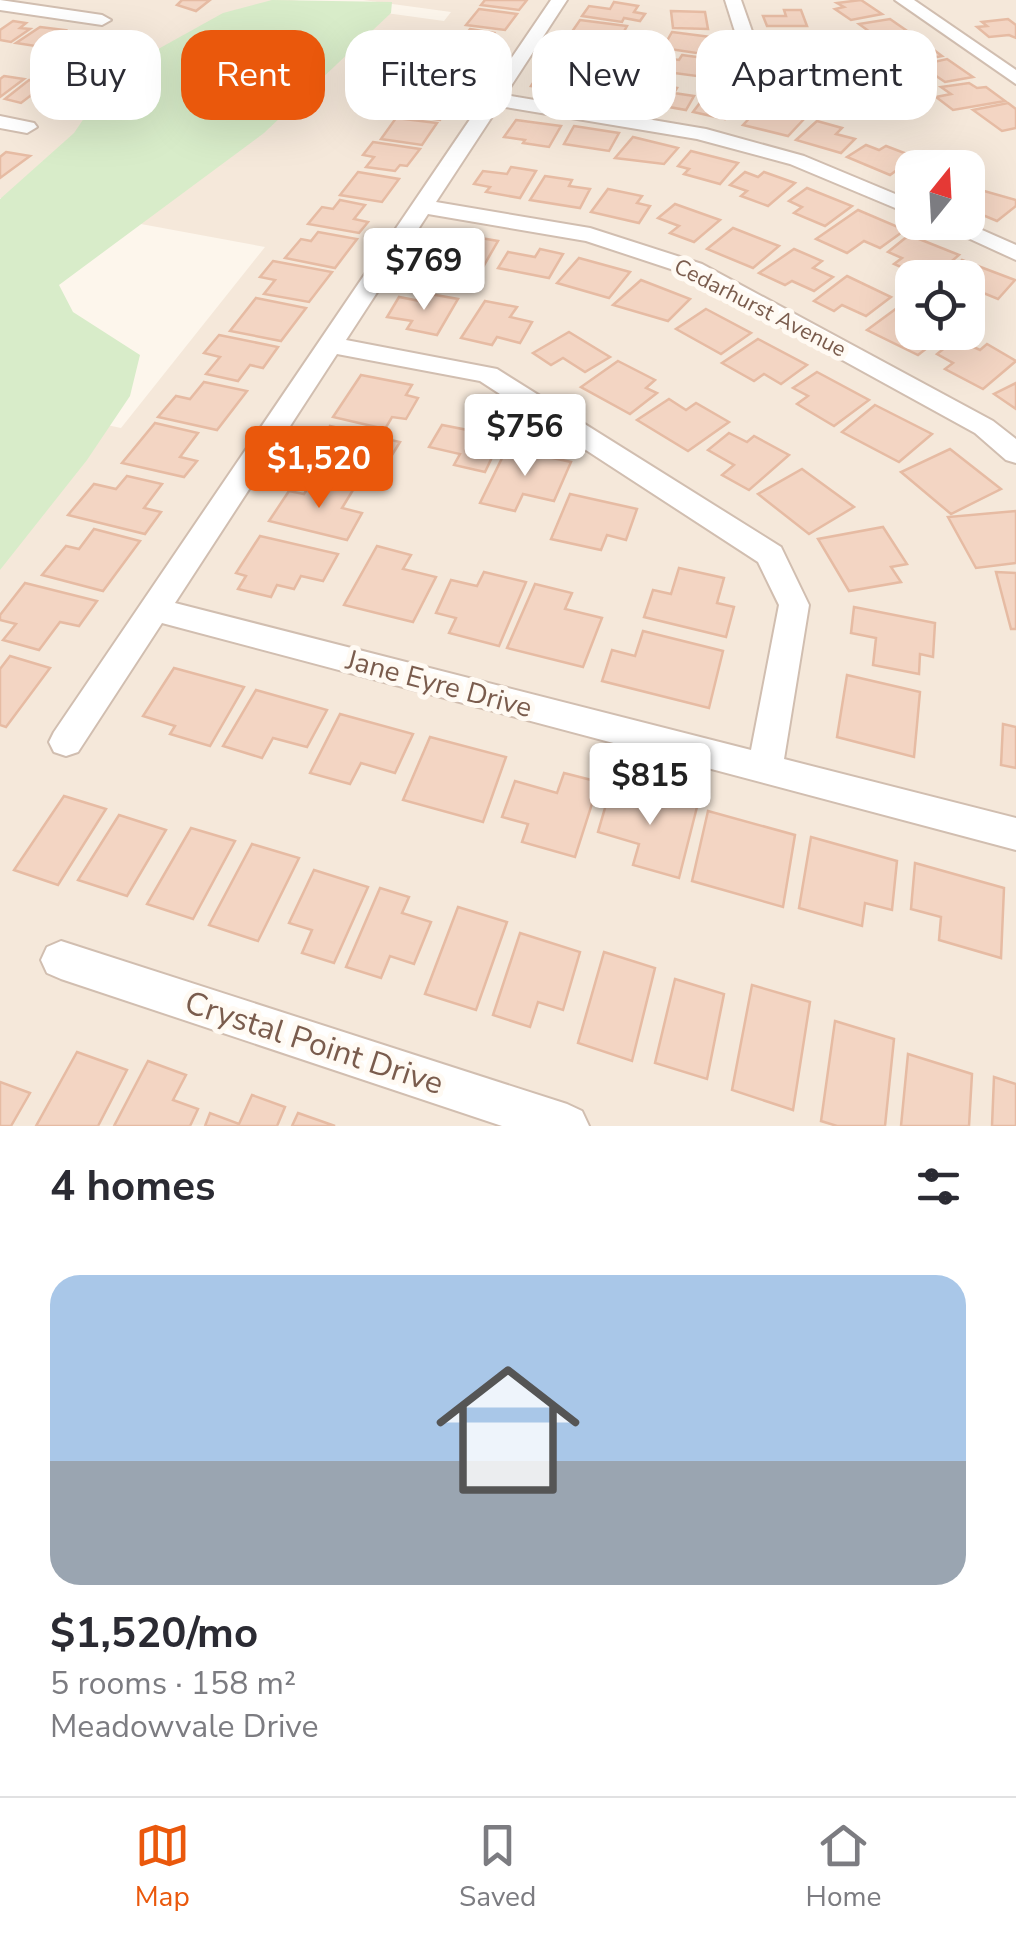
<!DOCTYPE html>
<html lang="en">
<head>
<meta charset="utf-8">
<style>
  body { margin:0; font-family:"Nunito Sans",sans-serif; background:#f2f2f3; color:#2b2b33; height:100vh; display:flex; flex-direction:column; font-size:38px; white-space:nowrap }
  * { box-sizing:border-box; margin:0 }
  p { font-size:32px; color:#7c7c81 }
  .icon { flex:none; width:55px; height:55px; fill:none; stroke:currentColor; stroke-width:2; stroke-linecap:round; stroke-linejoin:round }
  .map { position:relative; height:1126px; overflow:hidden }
  .details { display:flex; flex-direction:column; background:#fff; flex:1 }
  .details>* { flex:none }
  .hud { position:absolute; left:30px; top:30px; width:958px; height:90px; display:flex; gap:20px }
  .needle { width:65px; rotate:18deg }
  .controls { position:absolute; left:895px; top:150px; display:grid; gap:20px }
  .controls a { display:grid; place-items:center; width:90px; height:90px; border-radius:20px; background:#fff; box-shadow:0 10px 40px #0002; font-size:50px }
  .price { position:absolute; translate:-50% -85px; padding:0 22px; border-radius:10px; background:#fff; color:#222; font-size:32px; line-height:65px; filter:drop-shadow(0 2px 5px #0008) }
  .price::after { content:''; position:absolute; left:50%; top:60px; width:30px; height:22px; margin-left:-15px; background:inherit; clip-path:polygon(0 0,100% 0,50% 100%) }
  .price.active { background:#ea580c; color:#fff }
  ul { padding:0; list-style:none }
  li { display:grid; align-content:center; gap:20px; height:530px; padding:0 50px }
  li span { display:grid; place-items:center; height:310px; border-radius:30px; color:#555 }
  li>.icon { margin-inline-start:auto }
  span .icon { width:180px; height:180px; fill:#fffc; stroke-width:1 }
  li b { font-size:42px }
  h2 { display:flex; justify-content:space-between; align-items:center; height:120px; padding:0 50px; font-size:42px }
  .tag { padding:0 35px; border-radius:30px; background:#fff; box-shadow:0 10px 40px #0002; font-size:35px; line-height:90px }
  .tag.active { background:#ea580c; color:#fff }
  .menu { display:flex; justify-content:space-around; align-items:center; height:140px; border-top:2px solid #e1e1e2; background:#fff; font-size:28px; color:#7c7c81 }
  .menu a { display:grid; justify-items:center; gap:5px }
  .menu .active { color:#ea580c }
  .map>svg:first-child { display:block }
  .residential { fill:#f5e8da; fill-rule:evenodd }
  .green { fill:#d8ecc9 }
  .building { fill:#f3d5c3; stroke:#e6bba3; stroke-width:2.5 }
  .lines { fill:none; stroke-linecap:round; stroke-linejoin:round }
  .minor-casing { stroke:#d1beb0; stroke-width:4 }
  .minor { fill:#fff; fill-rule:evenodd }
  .labels { text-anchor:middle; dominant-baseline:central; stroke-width:10; stroke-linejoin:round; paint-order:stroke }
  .far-street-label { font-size:22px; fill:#7a5c4d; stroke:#fffaf3 }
  .street-label { font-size:28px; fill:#7a5c4d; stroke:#fffaf3 }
  .near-street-label { font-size:32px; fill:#7a5c4d; stroke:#fffaf3 }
</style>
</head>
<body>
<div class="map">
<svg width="1016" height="1126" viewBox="0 0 1016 1126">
  <rect width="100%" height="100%" fill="#fdf6ec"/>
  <path class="residential" d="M0 0H292L444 21 451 12 363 0H1016V1126H0V402L121 428 265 247 0 198ZM912 168H968V222H912ZM912 278H968V332H912Z"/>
  <polygon class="green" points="272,0 392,2 391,13 264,133 59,285 73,312 140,355 130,396 87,460 0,570 0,199 74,133 97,99 160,48 223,13"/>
  <g class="building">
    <polygon points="182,0 210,0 196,11 177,5"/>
    <polygon points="485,0 527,0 519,10 481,5"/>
    <polygon points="861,0 882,14 851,20 835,9 844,7 837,3"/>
    <polygon points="614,2 638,6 634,12 645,14 640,21 624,18 622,22 582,16 589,6 610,9"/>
    <polygon points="479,9 517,14 505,30 466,25"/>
    <polygon points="784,10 801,10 807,26 767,26 763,16 786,16"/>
    <polygon points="671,11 705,12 708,29 673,28"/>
    <polygon points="890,19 913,35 881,40 859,24"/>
    <polygon points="1008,19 1016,25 1016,38 1009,35 989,37 977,27 987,26 982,22"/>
    <polygon points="580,20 627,26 622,35 610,34 605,41 569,36"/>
    <polygon points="13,21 26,23 20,28 30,29 11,42 0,40 0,30"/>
    <polygon points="40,27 65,30 42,47 16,43"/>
    <polygon points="470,29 494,33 491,37 499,38 489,51 447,45 458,33 466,34"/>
    <polygon points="672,32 711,37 703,54 663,48"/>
    <polygon points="64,35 89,38 67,55 42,51"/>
    <polygon points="793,36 832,36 840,54 800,54"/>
    <polygon points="918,38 942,56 916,61 907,54 898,55 883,44"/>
    <polygon points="103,39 116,41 111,45 121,46 102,62 78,58"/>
    <polygon points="568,39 617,46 610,57 599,56 594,63 556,57"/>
    <polygon points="141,48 154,50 132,69 105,64 121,51 135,53"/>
    <polygon points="453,50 475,53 466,63 479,65 473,72 432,66"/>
    <polygon points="682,55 712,59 704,77 659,71 666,58 679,60"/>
    <polygon points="817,57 839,64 829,70 849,76 840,85 791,70"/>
    <polygon points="947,59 973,77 945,82 920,65"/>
    <polygon points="556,69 587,74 575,93 531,86 540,72 553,74"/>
    <polygon points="444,72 472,76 457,95 418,89 430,76 440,77"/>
    <polygon points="601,73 624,77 621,81 642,84 636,95 588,94"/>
    <polygon points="4,76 24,79 0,97 0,79"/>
    <polygon points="798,76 832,86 812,104 766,90 779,79 791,82"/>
    <polygon points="29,80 47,83 21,103 5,99"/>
    <polygon points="59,80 79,84 56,102 36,98"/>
    <polygon points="969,83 977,88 986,87 1005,101 953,110 936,97 951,94 941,87"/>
    <polygon points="653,84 677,88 674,93 694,96 686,110 641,102"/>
    <polygon points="709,91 734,96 730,102 750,106 741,117 728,115 725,119 693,112"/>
    <polygon points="419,94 443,98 435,109 447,110 440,120 392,113 403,99 415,100"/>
    <polygon points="1008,103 1016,109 1016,128 1002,131 973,110"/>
    <polygon points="761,106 805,118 788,136 743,125"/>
    <polygon points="396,118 437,123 422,145 381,139"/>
    <polygon points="516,120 561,126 549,147 523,143 525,140 504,137"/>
    <polygon points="817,121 842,128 836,134 855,139 841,153 796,140"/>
    <polygon points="574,126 619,133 609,151 564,144"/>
    <polygon points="633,137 678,148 664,164 615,158"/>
    <polygon points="373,142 420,149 407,166 400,165 395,171 366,167 374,157 363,155"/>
    <polygon points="866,145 879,150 886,146 915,157 890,175 847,157"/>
    <polygon points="691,151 738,163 720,184 684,174 689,169 678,166"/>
    <polygon points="6,152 30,156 0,178 0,157"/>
    <polygon points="511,167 536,171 520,198 486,192 490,187 474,184 483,171 507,174"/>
    <polygon points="358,172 399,179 382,202 340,195"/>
    <polygon points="745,172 758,177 764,172 795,183 768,206 741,196 747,191 730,185"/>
    <polygon points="545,176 572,180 569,186 590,189 580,208 530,200"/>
    <polygon points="970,187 1016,200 1016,206 997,221 968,209"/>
    <polygon points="807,188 852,206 825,226 794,213 802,207 789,201"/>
    <polygon points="608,189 642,196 637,203 650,206 639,223 591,212"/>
    <polygon points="340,200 365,205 354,219 368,222 359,233 308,224 322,207 333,209"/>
    <polygon points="675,204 720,220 694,242 670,233 679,226 658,218"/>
    <polygon points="858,210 905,230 880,248 864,241 847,253 816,239"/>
    <polygon points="733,228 779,246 753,268 707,249"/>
    <polygon points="440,231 498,241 479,274 418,263"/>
    <polygon points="318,232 357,239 335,268 285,258 301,239 311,241"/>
    <polygon points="909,235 959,255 932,278 926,278 894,264 902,258 888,252"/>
    <polygon points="540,249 563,254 549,278 498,268 508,252 535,257"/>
    <polygon points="794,249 822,261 813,268 833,277 814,291 792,281 785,285 759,273"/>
    <polygon points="579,258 630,272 609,298 557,283"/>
    <polygon points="962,260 1015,280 998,299 981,292 976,297 968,294 968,278 944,278"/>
    <polygon points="273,261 332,272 309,302 264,294 275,280 260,277"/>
    <polygon points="847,276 891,297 866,316 842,305 834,311 814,301"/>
    <polygon points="641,280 690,299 668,321 613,305"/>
    <polygon points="430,294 458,299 437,335 407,329 412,321 387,317 399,297 425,302"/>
    <polygon points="256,298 306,308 281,341 230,331"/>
    <polygon points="485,301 517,307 510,317 532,322 520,343 497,337 492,345 461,338"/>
    <polygon points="897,308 912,315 912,332 929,332 940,338 918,355 867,330"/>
    <polygon points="706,309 751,333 721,354 676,329"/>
    <polygon points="569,332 610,357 585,372 563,358 551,365 533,353"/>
    <polygon points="219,335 278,347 263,368 250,365 238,381 206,374 220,357 204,353"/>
    <polygon points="758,339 807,365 781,384 764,374 754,381 722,363"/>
    <polygon points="956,339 980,350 987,344 1016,361 983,389 945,369 953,363 937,354"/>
    <polygon points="618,361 655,380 646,388 657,393 630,414 581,387"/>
    <polygon points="817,372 869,400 834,426 797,404 808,396 793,388"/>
    <polygon points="361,375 412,385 406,395 418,398 406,419 392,417 385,429 333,417"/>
    <polygon points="204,382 247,391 217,430 158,417 176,396 190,399"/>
    <polygon points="1016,383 1016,409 994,394"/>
    <polygon points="669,399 686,410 696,403 729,422 688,451 637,420"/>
    <polygon points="875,405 932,434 899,462 842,432"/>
    <polygon points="479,420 507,426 485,472 454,465 460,454 429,447 442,425 473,431"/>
    <polygon points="155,423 198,433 180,457 197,461 184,477 122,463"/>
    <polygon points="330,426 400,442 387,463 368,459 356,480 302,468"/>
    <polygon points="729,433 747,442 754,436 789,455 749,490 722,475 734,465 708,450"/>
    <polygon points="507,448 571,462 554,501 523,494 515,511 480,503"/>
    <polygon points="950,449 1001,489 951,514 901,472"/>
    <polygon points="802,469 854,507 809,534 758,494"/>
    <polygon points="127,476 162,484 144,508 161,512 145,534 68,515 94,484 116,489"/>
    <polygon points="313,480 353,490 342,508 362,513 347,540 269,521 289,491 304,494"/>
    <polygon points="570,494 637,509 626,540 607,535 601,550 551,539"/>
    <polygon points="1016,511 1016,563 976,568 948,517"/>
    <polygon points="883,527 907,564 891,567 901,582 849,591 818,539"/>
    <polygon points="94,529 140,541 103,591 42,575 66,546 79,549"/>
    <polygon points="260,536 338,554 323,581 301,576 294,589 277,585 271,597 238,589 246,576 236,573"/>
    <polygon points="377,546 411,555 403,569 436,577 413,622 344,605"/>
    <polygon points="679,568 724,578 717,603 734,607 726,637 644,617 653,590 671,594"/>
    <polygon points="484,572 526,582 499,646 449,633 456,618 436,613 451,580 477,586"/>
    <polygon points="996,572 1016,573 1016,629 1011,629"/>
    <polygon points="25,583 97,601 79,626 60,622 39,650 3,640 16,624 0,620 0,615"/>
    <polygon points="535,584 572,593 565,609 602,618 583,667 507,648"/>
    <polygon points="854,607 935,623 933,657 920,654 919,674 873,665 876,638 851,633"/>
    <polygon points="643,631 723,651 709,708 602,681 612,650 635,656"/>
    <polygon points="10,656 50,668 6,727 0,725 0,669"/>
    <polygon points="174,668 244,687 210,746 170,734 175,726 143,716"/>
    <polygon points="847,675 920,692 914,757 837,737"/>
    <polygon points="256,690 327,710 307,747 273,738 262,758 223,746"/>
    <polygon points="340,714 413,734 395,773 361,763 350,784 310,773"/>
    <polygon points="1003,724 1016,727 1016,768 1001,765"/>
    <polygon points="430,737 506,757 483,822 403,800"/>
    <polygon points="564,773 599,782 575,857 522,842 528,824 502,817 515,781 557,793"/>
    <polygon points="612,784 697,807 679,878 633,865 639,844 598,832"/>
    <polygon points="64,796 106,809 58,885 14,870"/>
    <polygon points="708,811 795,835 783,907 692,881"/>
    <polygon points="119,815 166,830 127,896 78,880"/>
    <polygon points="191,828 235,841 193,919 147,904"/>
    <polygon points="811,837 897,861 892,910 865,903 862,926 799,908"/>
    <polygon points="252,844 299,858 258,941 209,925"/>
    <polygon points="915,863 1004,888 1001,958 939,940 941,917 911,909"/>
    <polygon points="314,870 368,887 334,963 302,953 312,930 289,923"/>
    <polygon points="380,888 409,897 402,913 431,922 414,964 390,956 381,978 346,967"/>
    <polygon points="458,907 507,922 476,1010 425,994"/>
    <polygon points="520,933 580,952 563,1010 538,1002 530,1027 493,1015"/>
    <polygon points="604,952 655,968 632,1061 578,1043"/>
    <polygon points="675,979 724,994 707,1079 655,1063"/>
    <polygon points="752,985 810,1002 793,1110 732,1090"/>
    <polygon points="835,1021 894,1039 885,1126 837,1126 821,1121"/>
    <polygon points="77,1052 127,1070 98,1126 36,1126"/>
    <polygon points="908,1054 972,1074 969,1126 901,1126"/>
    <polygon points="148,1061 186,1075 173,1100 198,1109 190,1126 114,1126"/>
    <polygon points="994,1077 1016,1084 1016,1126 992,1126"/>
    <polygon points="0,1082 30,1093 11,1126 0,1126"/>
    <polygon points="252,1095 285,1107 277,1126 205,1126 210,1113 239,1124"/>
    <polygon points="298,1113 335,1126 292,1126"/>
  </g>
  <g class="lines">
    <g class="minor-casing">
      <g id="minor">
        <polygon points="0,0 102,15 111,20 102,25 0,10"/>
        <path d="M551 0H567L505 95 706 129 804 156 912 201V215L790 164 697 139 499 106 436 202 590 228 702 264 993 421 1016 439V463L1006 460 975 433 686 274 586 241 428 214 346 340 497 369 781 547 809 605 784 759 1016 818V850L162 623 78 752 66 756 54 752 49 742 54 732ZM337 354 480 381 758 562 779 605 751 750 175 603Z"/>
        <polygon points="725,0 741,0 761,57 758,61 746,61 743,57"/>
        <polygon points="895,0 914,0 1016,70 1016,84"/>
        <polygon points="0,116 34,123 37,127 27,133 0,128"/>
        <polygon points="933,222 964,222 1016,245 1016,260"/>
        <polygon points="61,941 567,1104 582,1111 589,1126 502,1126 61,979 47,973 41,960 47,947"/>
      </g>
    </g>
    <use href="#minor" class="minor"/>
  </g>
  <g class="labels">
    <g class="far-street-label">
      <text transform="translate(760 308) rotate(27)">Cedarhurst Avenue</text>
    </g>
    <g class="street-label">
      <text transform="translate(439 684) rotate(15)">Jane Eyre Drive</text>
    </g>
    <g class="near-street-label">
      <text transform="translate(314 1043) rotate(18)">Crystal Point Drive</text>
    </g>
  </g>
</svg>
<div class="controls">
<a><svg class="needle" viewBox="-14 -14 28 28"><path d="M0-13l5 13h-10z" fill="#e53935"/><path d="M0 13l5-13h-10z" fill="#7c7c81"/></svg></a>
<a><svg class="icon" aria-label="locate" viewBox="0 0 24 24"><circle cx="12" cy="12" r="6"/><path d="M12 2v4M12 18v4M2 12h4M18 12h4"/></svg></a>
</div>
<b class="price" style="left:424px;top:313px">$769</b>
<b class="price" style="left:525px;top:479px">$756</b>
<b class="price active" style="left:319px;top:511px">$1,520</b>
<b class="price" style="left:650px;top:828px">$815</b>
<div class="hud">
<a class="tag">Buy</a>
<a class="tag active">Rent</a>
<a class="tag">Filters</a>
<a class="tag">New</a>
<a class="tag">Apartment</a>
</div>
</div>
<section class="details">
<h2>4 homes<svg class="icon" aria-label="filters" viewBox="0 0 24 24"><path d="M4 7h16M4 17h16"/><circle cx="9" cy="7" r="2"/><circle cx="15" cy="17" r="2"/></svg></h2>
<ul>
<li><span style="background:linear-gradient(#a9c7e8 60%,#9aa5b1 0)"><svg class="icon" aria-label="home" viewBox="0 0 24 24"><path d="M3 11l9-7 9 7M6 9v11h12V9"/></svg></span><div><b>$1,520/mo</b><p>5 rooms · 158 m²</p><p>Meadowvale Drive</p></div></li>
</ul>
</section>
<nav class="menu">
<a class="active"><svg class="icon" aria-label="map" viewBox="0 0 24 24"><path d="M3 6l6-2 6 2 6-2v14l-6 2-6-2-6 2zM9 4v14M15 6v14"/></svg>Map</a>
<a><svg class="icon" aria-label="saved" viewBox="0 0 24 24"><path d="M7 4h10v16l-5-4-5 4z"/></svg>Saved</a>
<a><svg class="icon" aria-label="home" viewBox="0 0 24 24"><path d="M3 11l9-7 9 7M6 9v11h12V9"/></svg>Home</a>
</nav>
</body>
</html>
